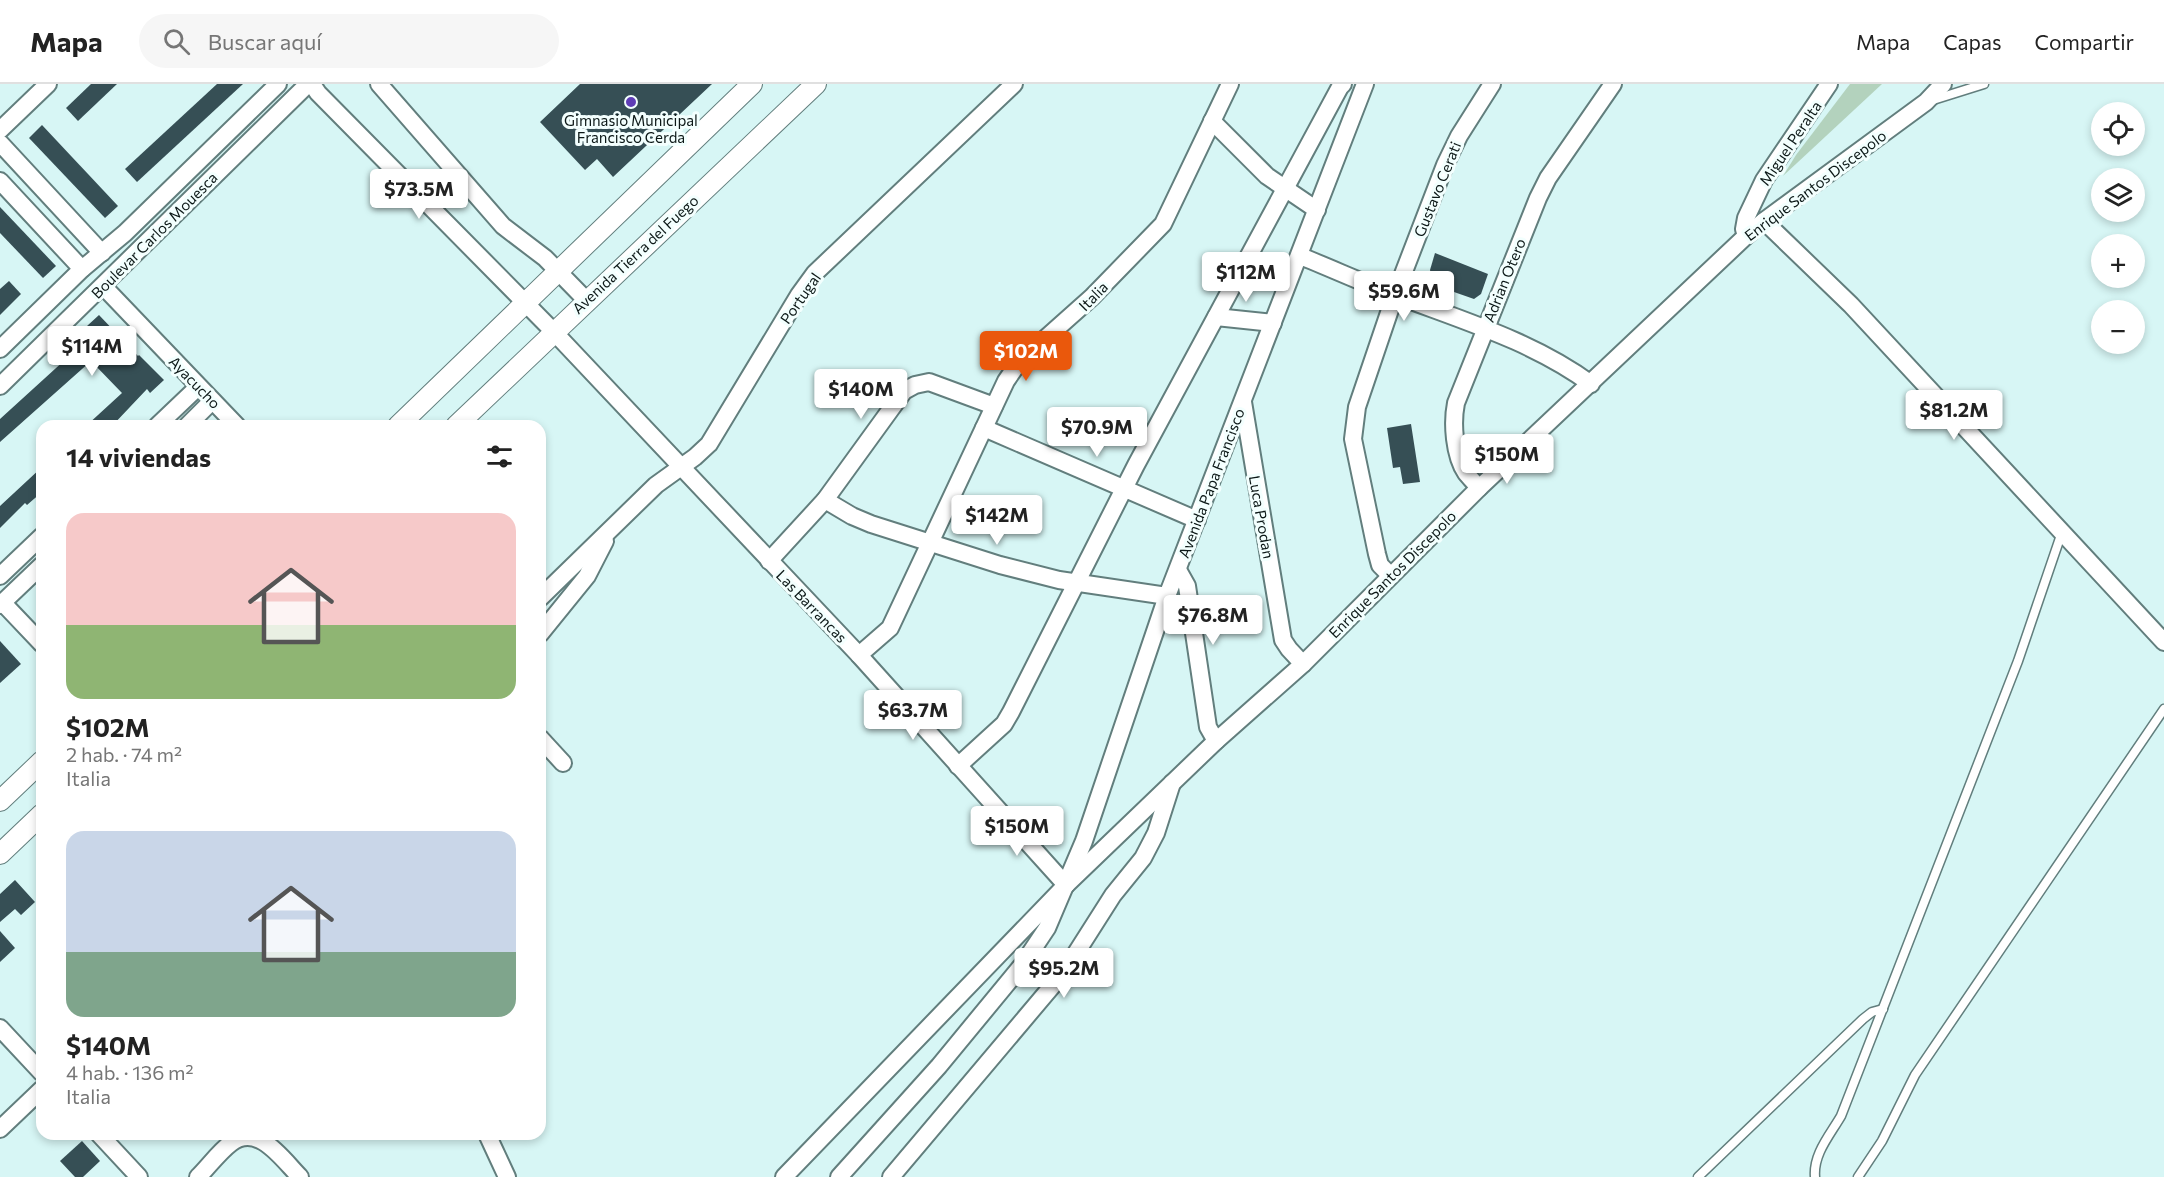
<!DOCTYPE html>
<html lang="es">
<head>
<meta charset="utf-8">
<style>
  body { margin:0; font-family:Commissioner,sans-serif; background:#f6f6f6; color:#222; height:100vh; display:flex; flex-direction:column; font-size:22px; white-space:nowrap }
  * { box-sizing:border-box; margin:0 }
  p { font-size:20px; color:#767676 }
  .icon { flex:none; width:33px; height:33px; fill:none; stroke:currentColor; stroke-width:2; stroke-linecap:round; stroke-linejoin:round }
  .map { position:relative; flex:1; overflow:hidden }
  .details { position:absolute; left:36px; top:336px; width:510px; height:720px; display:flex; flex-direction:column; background:#fff; border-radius:18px; box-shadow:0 3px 9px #0003 }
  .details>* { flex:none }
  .tools { position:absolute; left:2091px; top:18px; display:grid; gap:12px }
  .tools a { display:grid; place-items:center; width:54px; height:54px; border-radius:50%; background:#fff; box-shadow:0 3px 9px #0003; font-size:30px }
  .price { position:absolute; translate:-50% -51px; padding:0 14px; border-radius:6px; background:#fff; color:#222; font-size:20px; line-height:39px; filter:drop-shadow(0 2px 3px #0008) }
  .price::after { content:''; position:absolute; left:50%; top:36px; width:18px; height:14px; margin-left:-9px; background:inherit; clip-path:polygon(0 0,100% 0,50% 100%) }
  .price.selected { background:#ea580c; color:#fff }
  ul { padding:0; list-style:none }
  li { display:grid; align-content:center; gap:12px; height:318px; padding:0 30px }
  li span { display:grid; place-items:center; height:186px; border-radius:18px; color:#555 }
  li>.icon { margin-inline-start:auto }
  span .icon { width:108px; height:108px; fill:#fffc; stroke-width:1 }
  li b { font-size:26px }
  h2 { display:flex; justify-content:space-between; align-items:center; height:72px; padding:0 30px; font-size:26px }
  header { display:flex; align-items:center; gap:36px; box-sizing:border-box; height:84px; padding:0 30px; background:#fff; border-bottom:2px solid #e0e0e0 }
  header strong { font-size:28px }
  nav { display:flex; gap:33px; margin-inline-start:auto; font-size:21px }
  .search { width:420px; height:54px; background:#f6f6f6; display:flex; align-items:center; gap:15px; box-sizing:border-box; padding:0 21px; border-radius:33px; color:#767676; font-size:22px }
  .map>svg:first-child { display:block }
  .green { fill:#b3d2bd }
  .building { fill:#364f55 }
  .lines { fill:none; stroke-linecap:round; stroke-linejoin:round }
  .service-casing { stroke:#627e7d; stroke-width:11 }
  .minor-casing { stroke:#627e7d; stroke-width:20 }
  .tertiary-casing { stroke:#627e7d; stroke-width:22 }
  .service { stroke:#fff; stroke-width:8 }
  .minor { stroke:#fff; stroke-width:16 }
  .tertiary { stroke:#fff; stroke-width:20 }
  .poi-dot { fill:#5f3db6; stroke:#f3fffe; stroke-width:2 }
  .labels { text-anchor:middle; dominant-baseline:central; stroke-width:6; stroke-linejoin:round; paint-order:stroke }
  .poi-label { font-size:15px; fill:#0c1817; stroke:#f3fffe }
  .street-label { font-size:15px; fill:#0c1817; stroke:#f3fffe }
</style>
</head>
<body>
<header>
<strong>Mapa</strong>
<div class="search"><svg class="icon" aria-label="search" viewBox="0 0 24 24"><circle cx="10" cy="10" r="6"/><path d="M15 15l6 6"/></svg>Buscar aquí</div>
<nav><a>Mapa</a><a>Capas</a><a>Compartir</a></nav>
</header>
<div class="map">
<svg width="2164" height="1093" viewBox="0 0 2164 1093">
  <rect width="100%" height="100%" fill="#d7f6f5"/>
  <polygon class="green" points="1850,0 1882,0 1783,92 1796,71"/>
  <g class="building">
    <polygon points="91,0 117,0 78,37 66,24"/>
    <polygon points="217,0 243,0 137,98 125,85"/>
    <polygon points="580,0 712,0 613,93 597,75 585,86 540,38"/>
    <polygon points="42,41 118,122 105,134 29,54"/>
    <polygon points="0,123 56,182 43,194 0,149"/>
    <polygon points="1435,169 1488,190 1481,210 1474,215 1434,201 1430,186"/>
    <polygon points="9,197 21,210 0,231 0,205"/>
    <polygon points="99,231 138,272 139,271 164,296 150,309 147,305 112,342 86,342 122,309 91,277 0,358 0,335 78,264 76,261 91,247 87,242"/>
    <polygon points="1411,340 1420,398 1403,400 1400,383 1393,384 1387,344"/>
    <polygon points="42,383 42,408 27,421 25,419 0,444 0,422"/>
    <polygon points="0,557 21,580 0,599"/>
    <polygon points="15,796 35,818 21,831 15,825 0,838 0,810"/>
    <polygon points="0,847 15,864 0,878"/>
    <polygon points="82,1057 100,1077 83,1093 75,1093 60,1077"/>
  </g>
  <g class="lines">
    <g class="service-casing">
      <g id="service">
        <polyline points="1933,16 1984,0"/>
        <polyline points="1698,1093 1863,935 1872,928 1883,925"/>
        <path d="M1815 1093C1813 1070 1830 1051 1841 1032L2018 577 2062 448"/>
        <polyline points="1858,1093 1882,1057 1915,991 2164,625"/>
      </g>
    </g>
    <g class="minor-casing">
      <g id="minor">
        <polyline points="312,0 318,9 554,248 859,571 1066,801"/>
        <polyline points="379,0 503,142 545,174 586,216"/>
        <polyline points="1212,37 1267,92 1317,126"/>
        <polyline points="0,46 48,0"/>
        <polyline points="0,59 102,169"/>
        <polyline points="0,97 82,185"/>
        <polyline points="1764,137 1851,221 2164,558"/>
        <polyline points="1746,152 1744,145 1746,134 1764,96 1829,0"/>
        <path d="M1300 172C1333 185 1365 200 1398 212 1464 237 1534 258 1591 300"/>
        <polyline points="103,202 237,342"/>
        <polyline points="1216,233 1273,239"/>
        <polyline points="0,265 82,185 125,149 278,0"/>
        <polyline points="0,302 308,0"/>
        <polyline points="1243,318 1283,556 1289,565 1303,580"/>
        <polyline points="157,342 198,303"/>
        <polyline points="187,342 212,317"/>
        <polyline points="984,344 1197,436"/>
        <path d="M1479 404C1475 399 1470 394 1466 389 1454 371 1452 339 1456 319L1538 114 1548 94 1613 0"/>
        <polyline points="825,416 852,432 871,440 1000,481 1059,496 1167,512"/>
        <polyline points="769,477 825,416 904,307 915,301 929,298 994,322"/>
        <polyline points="1178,486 1187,502 1208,643 1216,657"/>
        <polyline points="1390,491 1380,481 1377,470 1353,355 1357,323 1395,211 1445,81 1459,52 1492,0"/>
        <polyline points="0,492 42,452"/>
        <polyline points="540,514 656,401 695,373 709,360 799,211 815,189 1014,0"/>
        <polyline points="3,519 42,560"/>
        <polyline points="0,521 42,481"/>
        <polyline points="540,550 587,492 605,457"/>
        <polyline points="859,571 890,544 1006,297 1019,278 1092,213 1163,140 1230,0"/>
        <polyline points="540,654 563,679"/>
        <polyline points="958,682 1004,640 1011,628 1136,381 1340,3 1343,0"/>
        <polyline points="0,944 42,989"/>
        <polyline points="0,1045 42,1005"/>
        <polyline points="99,1050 139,1093"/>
        <polyline points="487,1050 507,1093"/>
        <path d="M198 1093C209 1082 219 1068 231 1059 258 1038 283 1076 300 1093"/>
        <polyline points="784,1093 1066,801 1216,657 1303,580 1479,404 1746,152 1764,137 1926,18 1943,0"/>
        <polyline points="839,1093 939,982 1023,880 1047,844 1084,757 1167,512 1365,0"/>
        <polyline points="891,1093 1064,888 1113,811 1143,774 1156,749 1172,699"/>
      </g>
    </g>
    <g class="tertiary-casing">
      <g id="tertiary">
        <polyline points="398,342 752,0"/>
        <polyline points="456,342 816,0"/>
        <polyline points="0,717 42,677"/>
        <polyline points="0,770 42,730"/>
      </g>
    </g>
    <use href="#service" class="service"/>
    <use href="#minor" class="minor"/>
    <use href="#tertiary" class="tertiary"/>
  </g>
  <circle class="poi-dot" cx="631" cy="18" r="6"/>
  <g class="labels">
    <g class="poi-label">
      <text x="631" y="36">Gimnasio Municipal<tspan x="631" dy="17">Francisco Cerda</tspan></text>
    </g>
    <g class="street-label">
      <text transform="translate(1790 59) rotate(-56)">Miguel Peralta</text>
      <text transform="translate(1815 101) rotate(-37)">Enrique Santos Discepolo</text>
      <text transform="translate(1437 105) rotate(-68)">Gustavo Cerati</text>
      <text transform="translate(154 151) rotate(-45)">Boulevar Carlos Mouesca</text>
      <text transform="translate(635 170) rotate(-43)">Avenida Tierra del Fuego</text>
      <text transform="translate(1504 196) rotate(-68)">Adrian Otero</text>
      <text transform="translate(1093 212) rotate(-45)">Italia</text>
      <text transform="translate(800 214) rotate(-55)">Portugal</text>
      <text transform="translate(195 298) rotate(46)">Ayacucho</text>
      <text transform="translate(1211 399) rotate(-69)">Avenida Papa Francisco</text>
      <text transform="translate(1262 433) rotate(80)">Luca Prodan</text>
      <text transform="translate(1392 490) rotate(-45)">Enrique Santos Discepolo</text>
      <text transform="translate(812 522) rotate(46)">Las Barrancas</text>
    </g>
  </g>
</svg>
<div class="tools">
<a><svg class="icon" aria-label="locate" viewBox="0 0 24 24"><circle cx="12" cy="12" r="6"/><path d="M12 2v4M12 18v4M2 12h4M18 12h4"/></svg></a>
<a><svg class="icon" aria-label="layers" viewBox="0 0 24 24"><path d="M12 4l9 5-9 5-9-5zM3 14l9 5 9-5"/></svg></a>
<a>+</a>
<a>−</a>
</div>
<b class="price" style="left:419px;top:136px">$73.5M</b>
<b class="price" style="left:1246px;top:219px">$112M</b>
<b class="price" style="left:1404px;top:238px">$59.6M</b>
<b class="price" style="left:92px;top:293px">$114M</b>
<b class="price selected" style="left:1026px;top:298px">$102M</b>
<b class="price" style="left:861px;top:336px">$140M</b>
<b class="price" style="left:1954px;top:357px">$81.2M</b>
<b class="price" style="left:1097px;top:374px">$70.9M</b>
<b class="price" style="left:1507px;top:401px">$150M</b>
<b class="price" style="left:997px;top:462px">$142M</b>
<b class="price" style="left:1213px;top:562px">$76.8M</b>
<b class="price" style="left:913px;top:657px">$63.7M</b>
<b class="price" style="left:1017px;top:773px">$150M</b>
<b class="price" style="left:1064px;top:915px">$95.2M</b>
<section class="details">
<h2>14 viviendas<svg class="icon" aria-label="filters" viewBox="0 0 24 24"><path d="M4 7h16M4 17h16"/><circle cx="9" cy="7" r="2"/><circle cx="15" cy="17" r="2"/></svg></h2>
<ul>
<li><span style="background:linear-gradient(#f6c9c9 60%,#8fb573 0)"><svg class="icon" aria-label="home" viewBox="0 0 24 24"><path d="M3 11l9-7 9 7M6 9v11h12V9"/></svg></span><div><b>$102M</b><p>2 hab. · 74 m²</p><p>Italia</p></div></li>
<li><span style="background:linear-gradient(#c9d6e8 65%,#7fa58c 0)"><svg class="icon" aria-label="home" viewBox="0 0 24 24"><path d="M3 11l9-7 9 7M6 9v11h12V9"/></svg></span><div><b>$140M</b><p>4 hab. · 136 m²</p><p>Italia</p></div></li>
</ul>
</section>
</div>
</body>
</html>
